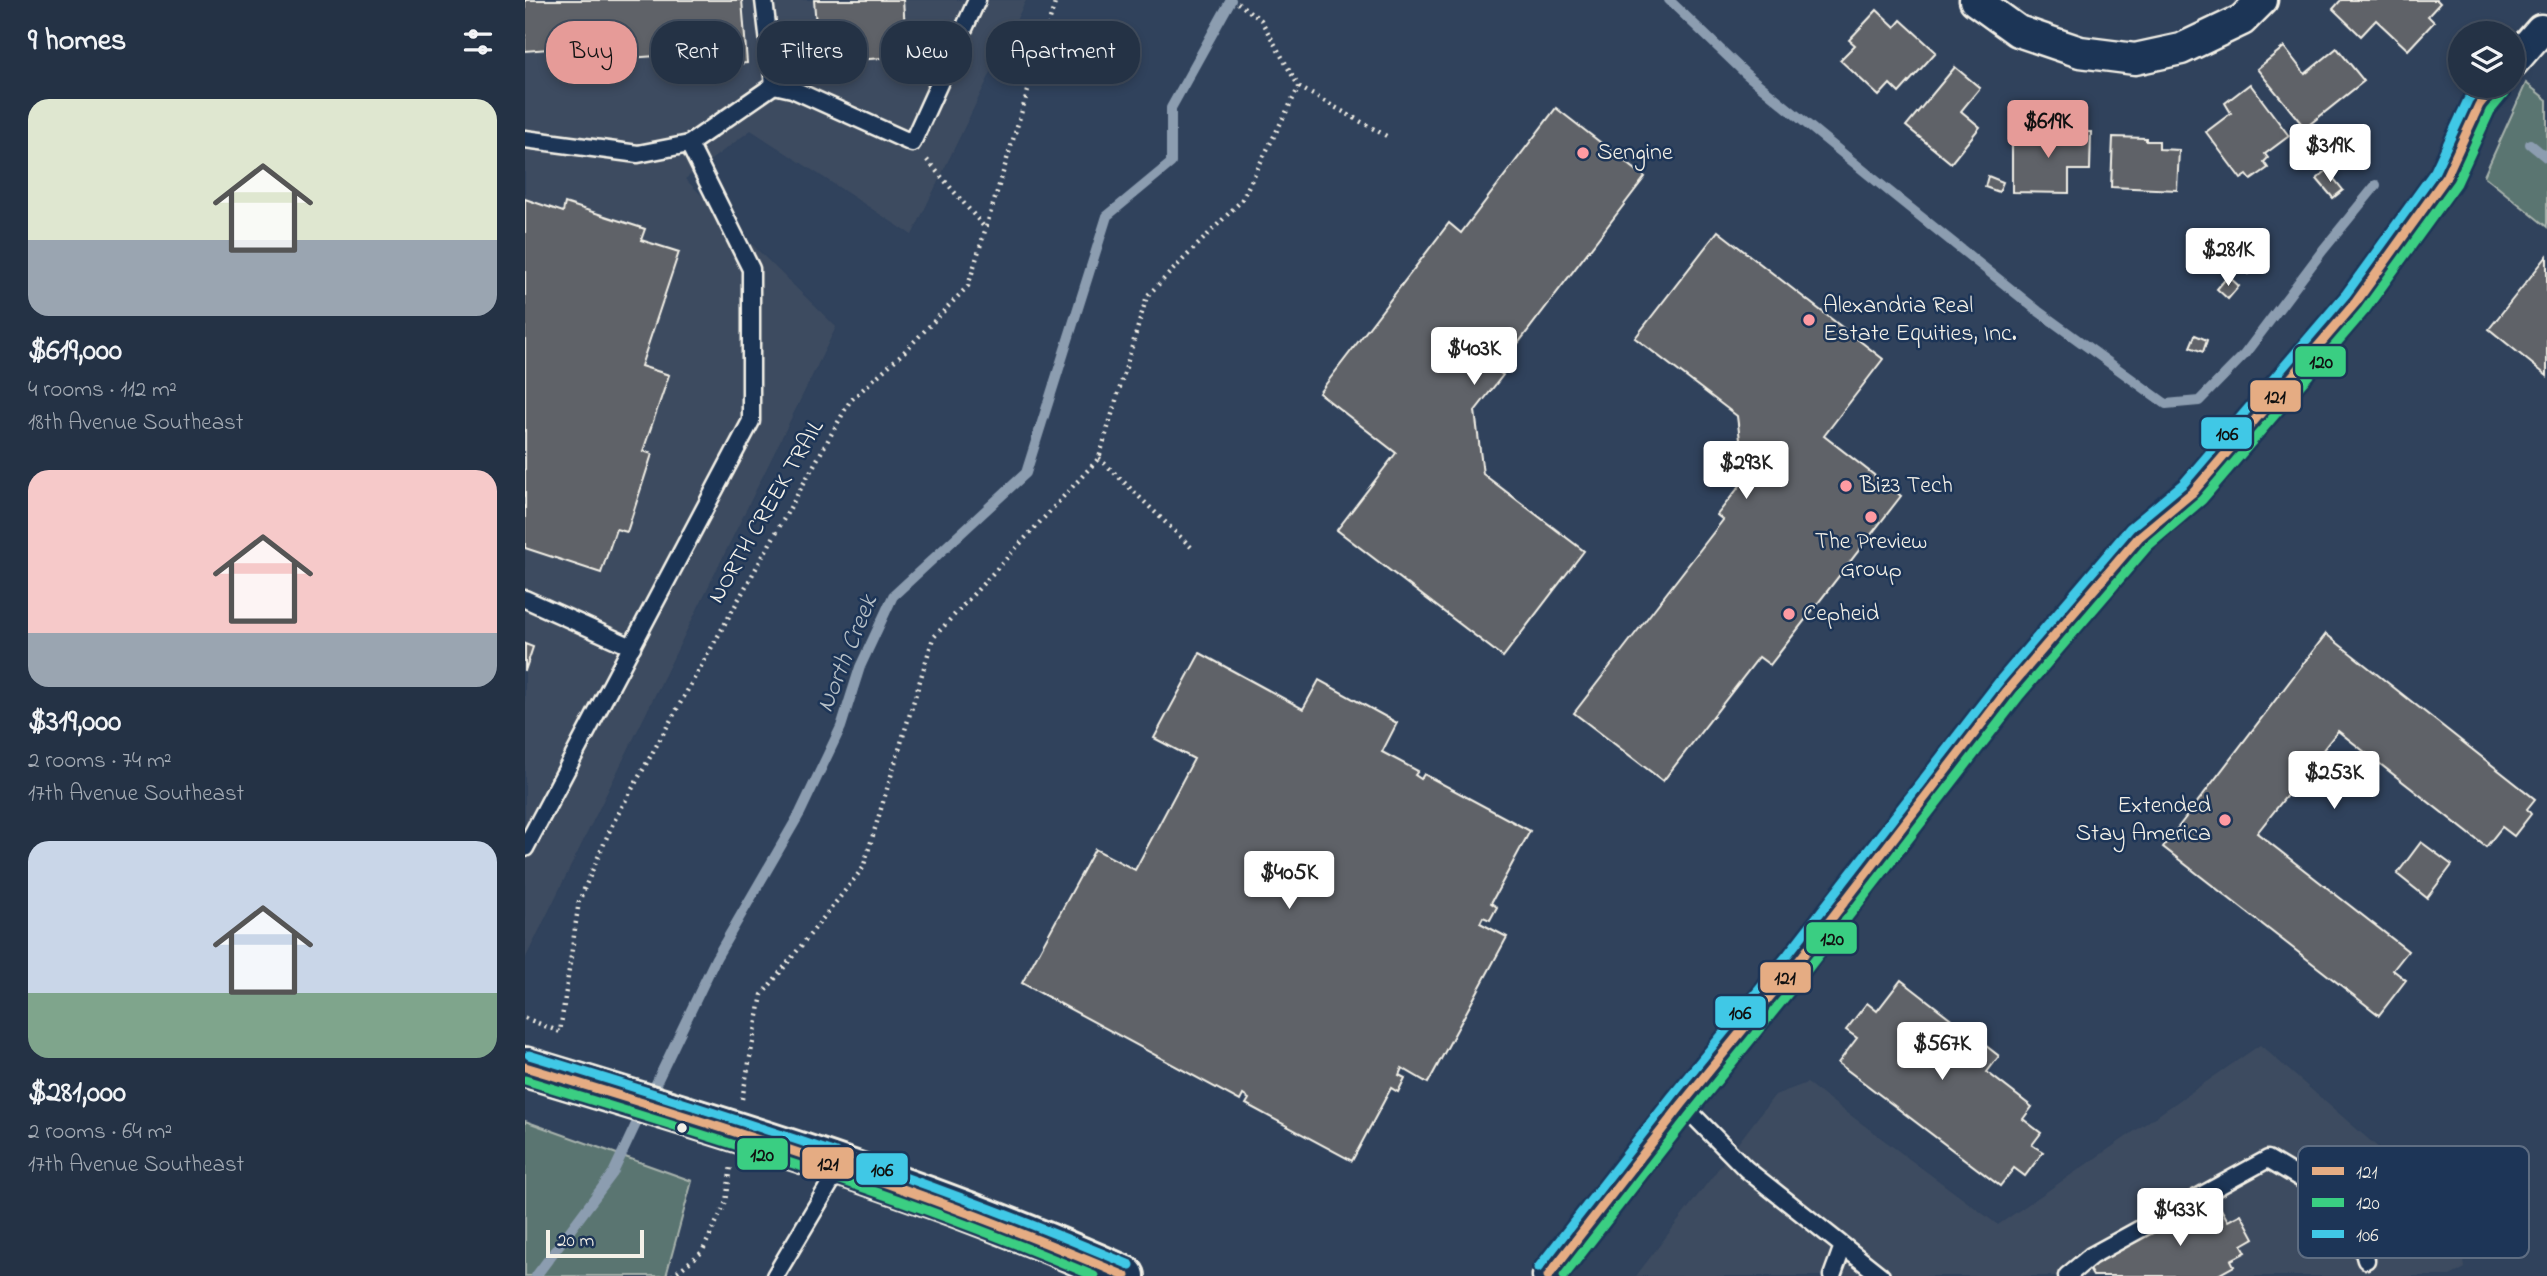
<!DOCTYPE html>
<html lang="en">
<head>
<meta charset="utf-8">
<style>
  body { margin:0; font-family:"Indie Flower",sans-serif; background:#303e50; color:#f1f3f6; height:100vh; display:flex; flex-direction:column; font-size:26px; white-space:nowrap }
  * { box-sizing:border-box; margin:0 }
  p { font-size:23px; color:#a3aab3 }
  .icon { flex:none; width:38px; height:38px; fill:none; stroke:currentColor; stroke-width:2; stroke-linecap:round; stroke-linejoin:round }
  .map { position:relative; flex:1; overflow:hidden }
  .drawer { display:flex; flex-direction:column; background:#243245; width:525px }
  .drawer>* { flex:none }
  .hud { position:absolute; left:21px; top:21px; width:665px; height:63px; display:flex; gap:14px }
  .fabs { position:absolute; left:1923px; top:21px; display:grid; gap:14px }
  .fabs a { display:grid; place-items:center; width:77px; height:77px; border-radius:50%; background:#243245; box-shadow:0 4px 10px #0003,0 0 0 2px #414d5e; font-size:35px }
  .scale { position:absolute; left:21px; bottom:18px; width:98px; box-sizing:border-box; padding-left:7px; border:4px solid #f4f1e8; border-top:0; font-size:19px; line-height:24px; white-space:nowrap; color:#f4f1e8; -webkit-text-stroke:5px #1d3557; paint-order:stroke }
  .price { position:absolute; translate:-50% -60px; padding:0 16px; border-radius:7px; background:#fff; color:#222; font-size:23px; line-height:46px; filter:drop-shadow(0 2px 4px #0008) }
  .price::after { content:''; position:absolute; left:50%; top:42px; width:21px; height:16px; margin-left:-10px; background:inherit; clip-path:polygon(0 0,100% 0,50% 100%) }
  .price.current { background:#e69b98; color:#111 }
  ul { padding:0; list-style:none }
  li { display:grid; align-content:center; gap:14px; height:371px; padding:0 28px }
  li span { display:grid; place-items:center; height:217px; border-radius:21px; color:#555 }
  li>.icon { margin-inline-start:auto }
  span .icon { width:126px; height:126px; fill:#fffc; stroke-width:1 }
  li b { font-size:30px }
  h2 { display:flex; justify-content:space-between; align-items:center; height:84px; padding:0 28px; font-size:30px }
  .tag { padding:0 24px; border-radius:28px; background:#243245; box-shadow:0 4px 10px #0003,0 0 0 2px #414d5e; font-size:24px; line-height:63px }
  .tag.current { background:#e69b98; color:#111 }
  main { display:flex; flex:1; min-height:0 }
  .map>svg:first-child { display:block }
  .built { fill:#3e4c60 }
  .green { fill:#5a7471; stroke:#a7b2ac; stroke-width:2 }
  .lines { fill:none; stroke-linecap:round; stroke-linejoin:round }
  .stream { stroke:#8c9db0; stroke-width:10 }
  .building { fill:#5e6268; stroke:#f4f1e8; stroke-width:2 }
  .lane-casing { stroke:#f4f1e8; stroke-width:21 }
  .street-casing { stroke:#f4f1e8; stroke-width:35 }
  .secondary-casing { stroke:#f4f1e8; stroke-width:44 }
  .path { stroke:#f4f1e8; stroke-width:4.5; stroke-dasharray:2 5; stroke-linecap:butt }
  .lane { stroke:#1d3557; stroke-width:16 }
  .street { stroke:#1d3557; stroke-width:30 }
  .secondary { stroke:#1d3557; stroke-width:38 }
  .bus-1-casing { stroke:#1d3557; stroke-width:14 }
  .bus-2-casing { stroke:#1d3557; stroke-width:14 }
  .bus-3-casing { stroke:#1d3557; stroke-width:14 }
  .bus-1 { stroke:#e5ac83; stroke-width:9 }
  .bus-2 { stroke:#3ace82; stroke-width:9 }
  .bus-3 { stroke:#40c8e6; stroke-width:9 }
  .poi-dot { fill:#ff9aa2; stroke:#1d3557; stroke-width:2.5 }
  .bus-dot { fill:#f4f1e8; stroke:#1d3557; stroke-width:2.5 }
  .labels { text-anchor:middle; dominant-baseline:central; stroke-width:5; stroke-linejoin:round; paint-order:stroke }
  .poi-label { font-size:24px; fill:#f4f1e8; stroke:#1d3557; text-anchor:start }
  .street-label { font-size:24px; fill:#f4f1e8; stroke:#1d3557 }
  .water-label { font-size:26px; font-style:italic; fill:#b7c0c7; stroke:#1d3557 }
  .key { fill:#1d3557; stroke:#5e6d82; stroke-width:2 }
  .key-label { font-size:19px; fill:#f4f1e8 }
  .line-badge { stroke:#1d3557; stroke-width:2.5 }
  .pale-badge-label { font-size:19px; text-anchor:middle; font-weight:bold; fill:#111 }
</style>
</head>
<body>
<main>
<section class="drawer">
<h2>9 homes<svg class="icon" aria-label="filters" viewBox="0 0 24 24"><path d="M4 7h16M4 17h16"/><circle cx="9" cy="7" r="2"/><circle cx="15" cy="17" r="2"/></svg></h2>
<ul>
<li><span style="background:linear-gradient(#dfe7d0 65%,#9aa5b1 0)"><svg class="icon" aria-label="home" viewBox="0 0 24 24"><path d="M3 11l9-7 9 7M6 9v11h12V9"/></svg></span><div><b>$619,000</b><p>4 rooms · 112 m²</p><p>18th Avenue Southeast</p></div></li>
<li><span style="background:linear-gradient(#f6c9c9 75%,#9aa5b1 0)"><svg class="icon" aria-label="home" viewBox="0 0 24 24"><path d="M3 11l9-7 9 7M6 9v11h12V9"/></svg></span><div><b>$319,000</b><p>2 rooms · 74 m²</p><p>17th Avenue Southeast</p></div></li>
<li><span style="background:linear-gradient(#c9d6e8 70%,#7fa58c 0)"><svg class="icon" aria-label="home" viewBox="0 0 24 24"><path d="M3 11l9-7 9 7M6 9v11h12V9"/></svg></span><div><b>$281,000</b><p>2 rooms · 64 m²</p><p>17th Avenue Southeast</p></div></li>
</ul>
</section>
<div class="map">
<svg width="2022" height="1276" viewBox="0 0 2022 1276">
  <rect width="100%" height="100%" fill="#30425c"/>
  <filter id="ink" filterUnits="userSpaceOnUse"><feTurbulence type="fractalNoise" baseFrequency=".0143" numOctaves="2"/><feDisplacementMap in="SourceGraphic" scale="14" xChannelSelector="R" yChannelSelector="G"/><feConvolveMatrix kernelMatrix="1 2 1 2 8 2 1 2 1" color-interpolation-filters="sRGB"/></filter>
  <g filter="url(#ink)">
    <g class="built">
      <polygon points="0,0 501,0 387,235 226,130 160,179 311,327 0,959"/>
      <polygon points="1735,1045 1933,1217 1940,1268 1925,1276 1111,1276 1250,1095 1282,1083 1473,1225"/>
    </g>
    <g class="green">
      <polygon points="2001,83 2022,100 2022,227 1959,176"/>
      <polygon points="0,1121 167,1181 141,1276 0,1276"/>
    </g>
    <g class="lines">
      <g class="stream">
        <polyline points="1144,0 1221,74 1344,175 1513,311 1641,404 1674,401 1719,355 1798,250 1851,185"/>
        <polyline points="2005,144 2022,158"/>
        <polyline points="125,1096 191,958 275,813 316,727 335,667 368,596 501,473 582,216 646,163 646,108 706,0"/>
        <polyline points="11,1276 88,1173 118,1109"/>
      </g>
    </g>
    <g class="building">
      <polygon points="0,0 217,0 222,63 132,70 131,56 48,62 47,47 0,51"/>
      <polygon points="289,0 378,0 382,56 294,63"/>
      <polygon points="1816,0 1912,0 1915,3 1903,16 1909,22 1883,50 1851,20 1836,36 1808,9"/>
      <polygon points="1352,10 1370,27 1376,20 1411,52 1374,93 1365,84 1354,96 1315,60 1330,45 1324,40"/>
      <polygon points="1759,47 1780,74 1812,48 1839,81 1780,128 1732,69"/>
      <polygon points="1430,67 1455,88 1436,111 1455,127 1426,163 1381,126"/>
      <polygon points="1725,84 1764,136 1740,154 1743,158 1739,162 1743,168 1726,180 1722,175 1716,179 1681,132 1706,113 1700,103"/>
      <polygon points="1031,108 1120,177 972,371 978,375 950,411 958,474 1059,551 978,657 812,530 871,453 794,393 924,223 936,233"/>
      <polygon points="1487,131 1566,132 1565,170 1544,170 1544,193 1487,192"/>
      <polygon points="1588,137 1621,138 1621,141 1634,141 1634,149 1654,150 1652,190 1586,187"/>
      <polygon points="1802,170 1818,190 1808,198 1792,179"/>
      <polygon points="1463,176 1478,182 1474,192 1460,187"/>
      <polygon points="0,199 38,212 40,203 120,229 116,240 154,252 116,366 144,375 118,451 127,454 102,532 91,529 76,573 0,548"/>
      <polygon points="1193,231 1358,359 1299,436 1376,496 1245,665 1234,657 1138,781 1049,713 1198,520 1192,515 1220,479 1212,416 1110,338"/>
      <polygon points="1734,255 1740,268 1723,274 1717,261"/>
      <polygon points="2022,256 2022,376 1964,329"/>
      <polygon points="1703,276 1714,286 1703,299 1692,289"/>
      <polygon points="1670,335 1682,340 1678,352 1665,347"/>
      <polygon points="1801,634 2010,799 2002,809 2006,814 1989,836 1977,827 1961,847 1813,731 1732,833 1883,951 1868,970 1881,980 1854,1015 1638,847"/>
      <polygon points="0,644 8,647 0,671"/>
      <polygon points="675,653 778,709 794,680 872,723 857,752 893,771 890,775 896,779 899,774 1005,831 966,903 972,907 965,920 958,917 955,923 982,937 903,1083 877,1068 874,1075 880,1078 873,1092 866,1088 827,1161 721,1104 724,1099 718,1095 715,1101 497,983 570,849 610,870 669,759 629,738"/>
      <polygon points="1896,842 1927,865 1902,898 1872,874"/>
      <polygon points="1376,980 1474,1056 1462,1072 1507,1107 1498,1119 1516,1133 1507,1145 1518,1152 1500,1176 1489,1168 1475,1186 1313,1063 1332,1038 1321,1030 1342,1003 1352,1011"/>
      <polygon points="1692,1202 1703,1221 1716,1214 1729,1238 1717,1245 1721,1252 1706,1260 1709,1266 1691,1276 1568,1276 1562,1266 1643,1216 1649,1226"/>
    </g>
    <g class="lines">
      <g class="lane-casing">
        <g id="lane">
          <polyline points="239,0 249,85"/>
          <polyline points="0,139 113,154 164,144"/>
          <polyline points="0,599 107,647"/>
          <polyline points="0,848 226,421 226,269 164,144 249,85 267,89 387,143 452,0"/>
          <polyline points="1157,1104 1221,1169 1356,1276"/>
          <polyline points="250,1276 316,1165"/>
          <polyline points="1307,1276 1318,1246"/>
          <polyline points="1542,1276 1566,1256 1743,1159 1827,1209 1841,1260"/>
        </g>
      </g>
      <g class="street-casing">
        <g id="street">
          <polyline points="1450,0 1493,31 1555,52 1610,59 1656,49 1717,20 1737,0"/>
          <polyline points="1988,62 2016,30"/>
          <polyline points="1023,1276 1157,1104 1273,962 1485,687 1614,537 1668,492 1831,302 1921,177 1954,105 1969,86"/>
        </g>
      </g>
      <g class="secondary-casing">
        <path id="secondary" d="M0 1067C203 1128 406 1189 600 1276"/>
      </g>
      <g class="path">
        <polyline points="774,87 865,138"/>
        <polyline points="402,160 460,228"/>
        <polyline points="574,458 666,547"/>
        <polyline points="0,1018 35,1032 54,901 88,823 325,401 379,352 443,286 531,0"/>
        <polyline points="217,1099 237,995 338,868 408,638 574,458 622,296 716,201 774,87 736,20 709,0"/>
        <polyline points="147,1276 177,1252 201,1202 206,1166"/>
      </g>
      <use href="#lane" class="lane"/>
      <use href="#street" class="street"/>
      <use href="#secondary" class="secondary"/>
      <g class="bus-1-casing">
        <g id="bus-1">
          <path d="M0 1067C203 1128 405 1192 600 1276"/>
          <polyline points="1023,1276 1157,1104 1273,962 1485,687 1614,537 1668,492 1831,302 1921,177 1954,105 1969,86"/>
        </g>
      </g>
      <g class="bus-2-casing">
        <g id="bus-2">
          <path d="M0 1080C192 1138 384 1197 569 1276"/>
          <polyline points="1039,1276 1167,1112 1283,969 1495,695 1623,546 1677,500 1840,310 1932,183 1965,111 1979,94"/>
        </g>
      </g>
      <g class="bus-3-casing">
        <g id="bus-3">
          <path d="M4 1055C207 1117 409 1181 605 1265"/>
          <polyline points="1013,1268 1147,1096 1263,954 1476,679 1605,528 1659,483 1821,294 1910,171 1943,100 1954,86"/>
        </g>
      </g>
      <use href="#bus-1" class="bus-1"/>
      <use href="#bus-2" class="bus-2"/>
      <use href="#bus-3" class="bus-3"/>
    </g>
  </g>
  <g class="poi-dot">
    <circle cx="1058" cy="153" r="7"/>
    <circle cx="1284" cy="320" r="7"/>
    <circle cx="1321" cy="486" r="7"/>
    <circle cx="1346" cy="517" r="7"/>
    <circle cx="1264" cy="614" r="7"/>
    <circle cx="1700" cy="820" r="7"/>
  </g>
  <circle class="bus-dot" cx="157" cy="1128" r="6"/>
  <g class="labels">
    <g class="poi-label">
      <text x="1072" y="153">Sengine</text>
      <text x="1298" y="306">Alexandria Real<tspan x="1298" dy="28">Estate Equities, Inc.</tspan></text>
      <text x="1335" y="486">Biz3 Tech</text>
      <text x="1346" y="542" text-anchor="middle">The Preview<tspan x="1346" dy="28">Group</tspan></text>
      <text x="1278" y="614">Cepheid</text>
      <text x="1686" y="806" text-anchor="end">Extended<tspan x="1686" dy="28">Stay America</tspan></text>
    </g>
    <g class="street-label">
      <text transform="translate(242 512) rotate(-60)">NORTH CREEK TRAIL</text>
    </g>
    <g class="water-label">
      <text transform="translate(323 654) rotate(-68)">North Creek</text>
    </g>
  </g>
  <rect x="1773" y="1146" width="231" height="112" rx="10" class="key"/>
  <rect x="1787" y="1167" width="32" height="8" fill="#e5ac83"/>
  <rect x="1787" y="1198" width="32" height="9" fill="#3ace82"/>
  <rect x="1787" y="1230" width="32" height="8" fill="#40c8e6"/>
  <g class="key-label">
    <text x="1831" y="1178">121</text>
    <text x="1831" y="1209">120</text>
    <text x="1831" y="1241">106</text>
  </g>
  <g class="line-badge">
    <rect x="1769" y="345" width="53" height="33" rx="7" fill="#3ace82"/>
    <rect x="1724" y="379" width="53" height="34" rx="7" fill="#e5ac83"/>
    <rect x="1675" y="416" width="53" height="34" rx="7" fill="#40c8e6"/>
    <rect x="1280" y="921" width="53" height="34" rx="7" fill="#3ace82"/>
    <rect x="1234" y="961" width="53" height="33" rx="7" fill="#e5ac83"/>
    <rect x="1189" y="995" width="53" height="34" rx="7" fill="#40c8e6"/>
    <rect x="211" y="1137" width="53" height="34" rx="7" fill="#3ace82"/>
    <rect x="276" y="1146" width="54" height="34" rx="7" fill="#e5ac83"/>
    <rect x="330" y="1152" width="54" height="34" rx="7" fill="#40c8e6"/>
  </g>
  <g class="pale-badge-label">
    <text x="1796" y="368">120</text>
    <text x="1750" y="403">121</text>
    <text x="1702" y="440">106</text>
    <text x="1307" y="945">120</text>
    <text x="1260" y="984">121</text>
    <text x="1215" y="1019">106</text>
    <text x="237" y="1161">120</text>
    <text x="303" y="1170">121</text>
    <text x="357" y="1176">106</text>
  </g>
</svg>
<div class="fabs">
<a><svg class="icon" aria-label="layers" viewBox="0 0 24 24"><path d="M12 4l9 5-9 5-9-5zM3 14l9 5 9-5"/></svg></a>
</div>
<div class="scale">20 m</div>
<b class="price current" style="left:1523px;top:160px">$619K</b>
<b class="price" style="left:1805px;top:184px">$319K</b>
<b class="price" style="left:1703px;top:288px">$281K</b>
<b class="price" style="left:949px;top:387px">$403K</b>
<b class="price" style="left:1221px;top:501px">$293K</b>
<b class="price" style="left:1809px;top:811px">$253K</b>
<b class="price" style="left:764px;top:911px">$405K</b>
<b class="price" style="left:1417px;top:1082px">$567K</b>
<b class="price" style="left:1655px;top:1248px">$433K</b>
<div class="hud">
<a class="tag current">Buy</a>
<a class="tag">Rent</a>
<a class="tag">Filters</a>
<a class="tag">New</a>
<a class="tag">Apartment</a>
</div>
</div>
</main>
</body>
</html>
